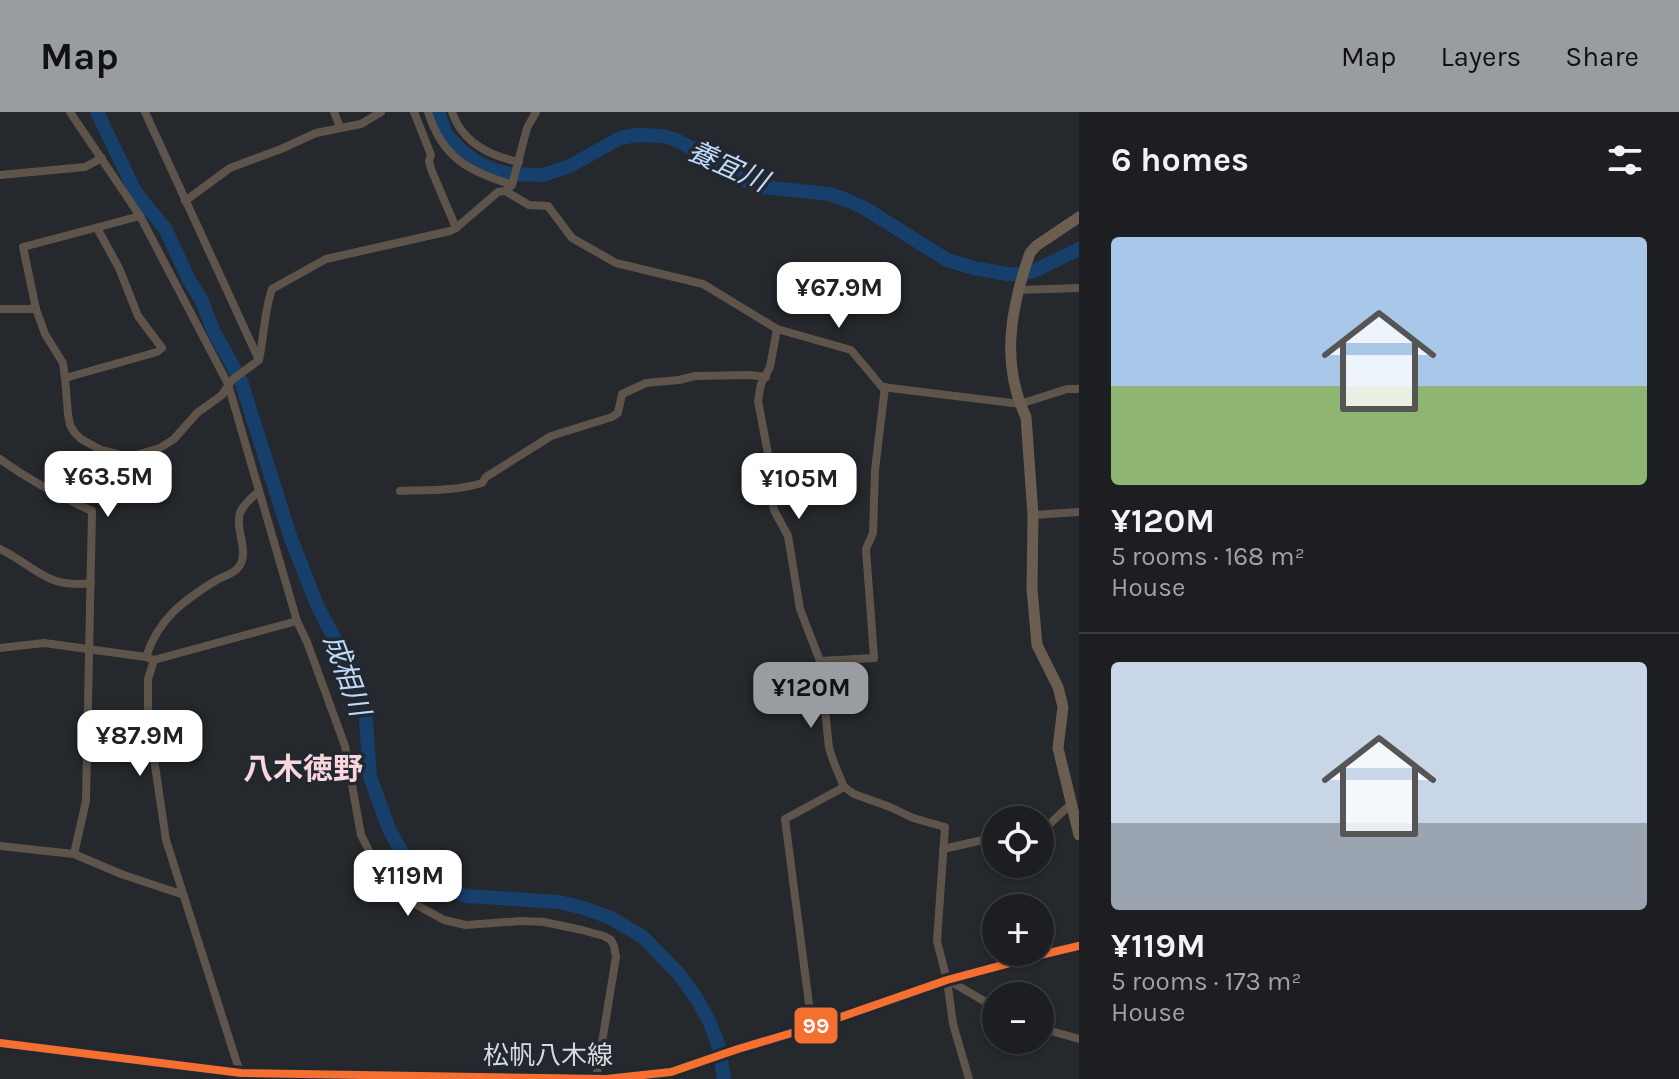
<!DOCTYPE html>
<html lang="en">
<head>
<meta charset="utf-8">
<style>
  body { margin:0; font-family:Karla,"Noto Sans JP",sans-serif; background:#292b2e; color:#f1f3f6; height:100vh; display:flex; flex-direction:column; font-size:30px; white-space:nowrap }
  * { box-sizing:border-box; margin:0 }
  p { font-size:26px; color:#a0a2a5 }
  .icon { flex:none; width:44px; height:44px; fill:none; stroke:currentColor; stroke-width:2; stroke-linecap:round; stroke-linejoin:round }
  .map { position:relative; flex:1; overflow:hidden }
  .details { display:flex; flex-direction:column; background:#1c1e21; width:600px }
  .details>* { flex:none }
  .buttons { position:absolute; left:982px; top:694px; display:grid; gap:16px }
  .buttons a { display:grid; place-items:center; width:72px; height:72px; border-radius:50%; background:#1c1e21; box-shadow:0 2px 6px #0004,0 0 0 2px #3a3c3f; font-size:40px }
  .price { position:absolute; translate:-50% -68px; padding:0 18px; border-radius:16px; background:#fff; color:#222; font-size:26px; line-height:52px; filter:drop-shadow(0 2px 4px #0008) }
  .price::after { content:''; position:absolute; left:50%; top:48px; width:24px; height:18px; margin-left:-12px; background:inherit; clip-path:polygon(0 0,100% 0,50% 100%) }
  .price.current { background:#999ca0; color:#111 }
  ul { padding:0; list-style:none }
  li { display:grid; align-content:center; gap:16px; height:424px; padding:0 32px }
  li+li { border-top:2px solid #3a3c3f }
  li span { display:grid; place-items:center; height:248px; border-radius:8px; color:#555 }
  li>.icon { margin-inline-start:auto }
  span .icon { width:144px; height:144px; fill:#fffc; stroke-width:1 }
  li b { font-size:34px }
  h2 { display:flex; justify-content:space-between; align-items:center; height:96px; padding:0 32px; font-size:34px }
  header { display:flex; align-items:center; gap:48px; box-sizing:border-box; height:112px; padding:0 40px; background:#999ca0; color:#111 }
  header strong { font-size:38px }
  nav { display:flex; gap:44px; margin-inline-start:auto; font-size:28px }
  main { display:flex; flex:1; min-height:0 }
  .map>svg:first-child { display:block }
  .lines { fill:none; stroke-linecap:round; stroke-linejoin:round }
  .river { stroke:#173f6b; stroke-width:14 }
  .street { stroke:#5f544b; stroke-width:8 }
  .secondary { stroke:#6b5e51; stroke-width:11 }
  .bus-1-casing { stroke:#22282f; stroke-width:14 }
  .bus-1 { stroke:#f46f30; stroke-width:8 }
  .labels { text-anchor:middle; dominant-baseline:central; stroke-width:7; stroke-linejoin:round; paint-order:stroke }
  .street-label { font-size:26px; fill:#d7dadf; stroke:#22282f }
  .water-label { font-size:28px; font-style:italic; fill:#c0d9f8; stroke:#22282f }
  .quarter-label { font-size:30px; font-weight:bold; fill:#fad7dd; stroke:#22282f }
  .line-badge { stroke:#22282f; stroke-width:3 }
  .badge-label { font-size:22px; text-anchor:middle; font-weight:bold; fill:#fff }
</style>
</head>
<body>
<header>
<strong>Map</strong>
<nav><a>Map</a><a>Layers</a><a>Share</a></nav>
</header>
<main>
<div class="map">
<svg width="1079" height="967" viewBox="0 0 1079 967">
  <rect width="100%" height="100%" fill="#25282c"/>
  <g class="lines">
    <g class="river">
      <polyline points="97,0 136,81 166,118 189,168 202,189 213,218 241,269 290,424 317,493 352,560 365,595 370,665 389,717 406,748 424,768 466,784 559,790 584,796 611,806 643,825 678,861 697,887 710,911 718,932 724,967"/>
      <polyline points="438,0 446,22 461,38 477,50 491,57 510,62 543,63 570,54 620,26 637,23 663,24 676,28 703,42 737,65 762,75 829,82 847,88 866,97 947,148 974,156 1007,162 1021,162 1034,159 1079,137"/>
    </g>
    <g class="street">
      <polyline points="145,0 259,248"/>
      <polyline points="334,0 340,15"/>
      <polyline points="414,0 431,43 429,49 431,57 456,116"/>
      <path d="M428 0C443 47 468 58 512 73"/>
      <path d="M452 0C462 30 490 44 519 50"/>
      <polyline points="0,63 85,55 102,46"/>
      <polyline points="505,79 529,93 548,94 572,126 616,151 703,172 777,217 851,238 882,275 1020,292 1067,277 1079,277"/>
      <polyline points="185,89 230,56 281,37 316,21 361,12 381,0"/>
      <polyline points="1019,178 1079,176"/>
      <polyline points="0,197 36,197 23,135 140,104"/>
      <polyline points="36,197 45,222 63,251 65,266 157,240 162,236 138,204 119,156 97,116"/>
      <polyline points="777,217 770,255 761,272 758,289 769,347 771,384 774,398 788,424 800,497 820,549 829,636 834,651 844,675 854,682 890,695 913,706 945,715 937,829 947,868 953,912 969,967"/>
      <path d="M65 266 68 302 70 313 74 320 81 327 101 338 129 345 160 336 174 327 197 301 222 283 232 268 259 248C264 225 264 200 272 177L326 147 450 119 456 116 498 80 505 79 512 73 527 16 536 0"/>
      <path d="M0 347C29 368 59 384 92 399L86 689 74 742"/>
      <path d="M400 379C427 378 456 379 482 371L486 365 551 324 612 305 618 301 622 282 646 271 679 268 695 264 751 263 766 265"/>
      <polyline points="1033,403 1079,400"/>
      <path d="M0 437C36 454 45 477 91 471"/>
      <polyline points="297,509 307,530 345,634 361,723 381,762 415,792 444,808 466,813 522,809 544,810 582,818 604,824 611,828 614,834 616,845 596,967"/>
      <polyline points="0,536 44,531 146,545 154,548 297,509 228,272 140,104 70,0"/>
      <path d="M146 545C158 507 183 489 215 469 222 465 232 462 237 457 253 441 231 414 242 397 246 390 254 384 259 379"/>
      <polyline points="154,548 148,567 148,606 166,728 242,967"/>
      <polyline points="820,549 874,546 866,437 873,421 875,358 885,275"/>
      <path d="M1040 719C1053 712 1061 698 1072 693"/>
      <polyline points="0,734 74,742 121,762 181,782"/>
      <polyline points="943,737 996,725"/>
      <polyline points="948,868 996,896"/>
      <polyline points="812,915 785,707 844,675"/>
      <polyline points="1040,916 1079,927"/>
    </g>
    <g class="secondary">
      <path d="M1079 105 1036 134 1030 141C1011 195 1000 251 1026 305L1033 403 1032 477 1037 533 1058 575 1063 595 1058 636 1079 723"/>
      <polyline points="0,931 241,961 606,967 671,960 738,937 812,915 947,868 1036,844 1079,834"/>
    </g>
    <g class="bus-1-casing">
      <polyline id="bus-1" points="0,931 241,961 606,967 671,960 738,937 812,915 947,868 1036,844 1079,834"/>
    </g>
    <use href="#bus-1" class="bus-1"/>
  </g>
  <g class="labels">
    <g class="street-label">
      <text x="548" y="943">松帆八木線</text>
    </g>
    <g class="water-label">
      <text transform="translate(728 54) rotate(24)">養宜川</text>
      <text transform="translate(347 563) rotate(70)">成相川</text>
    </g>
    <g class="quarter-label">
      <text x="303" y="657">八木徳野</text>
    </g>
  </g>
  <rect class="line-badge" x="793" y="894" width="46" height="39" rx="8" fill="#f46f30"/>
  <g class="badge-label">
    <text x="816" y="921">99</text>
  </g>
</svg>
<div class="buttons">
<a><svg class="icon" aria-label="locate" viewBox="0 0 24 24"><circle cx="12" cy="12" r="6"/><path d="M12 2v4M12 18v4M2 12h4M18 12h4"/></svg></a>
<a>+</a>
<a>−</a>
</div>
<b class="price" style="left:839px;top:218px">¥67.9M</b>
<b class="price" style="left:108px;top:407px">¥63.5M</b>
<b class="price" style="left:799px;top:409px">¥105M</b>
<b class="price current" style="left:811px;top:618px">¥120M</b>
<b class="price" style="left:140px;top:666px">¥87.9M</b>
<b class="price" style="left:408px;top:806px">¥119M</b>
</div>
<section class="details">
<h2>6 homes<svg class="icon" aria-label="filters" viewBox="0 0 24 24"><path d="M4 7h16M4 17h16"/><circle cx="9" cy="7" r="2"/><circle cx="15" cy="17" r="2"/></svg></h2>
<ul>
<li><span style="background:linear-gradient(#a9c7e8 60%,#8fb573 0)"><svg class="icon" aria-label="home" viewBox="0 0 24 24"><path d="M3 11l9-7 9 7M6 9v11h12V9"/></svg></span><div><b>¥120M</b><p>5 rooms · 168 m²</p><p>House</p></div></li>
<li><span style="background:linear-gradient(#c9d6e8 65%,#9aa5b1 0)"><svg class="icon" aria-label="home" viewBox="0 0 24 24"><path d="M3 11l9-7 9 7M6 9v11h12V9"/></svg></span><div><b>¥119M</b><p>5 rooms · 173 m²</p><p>House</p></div></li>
</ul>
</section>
</main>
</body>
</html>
